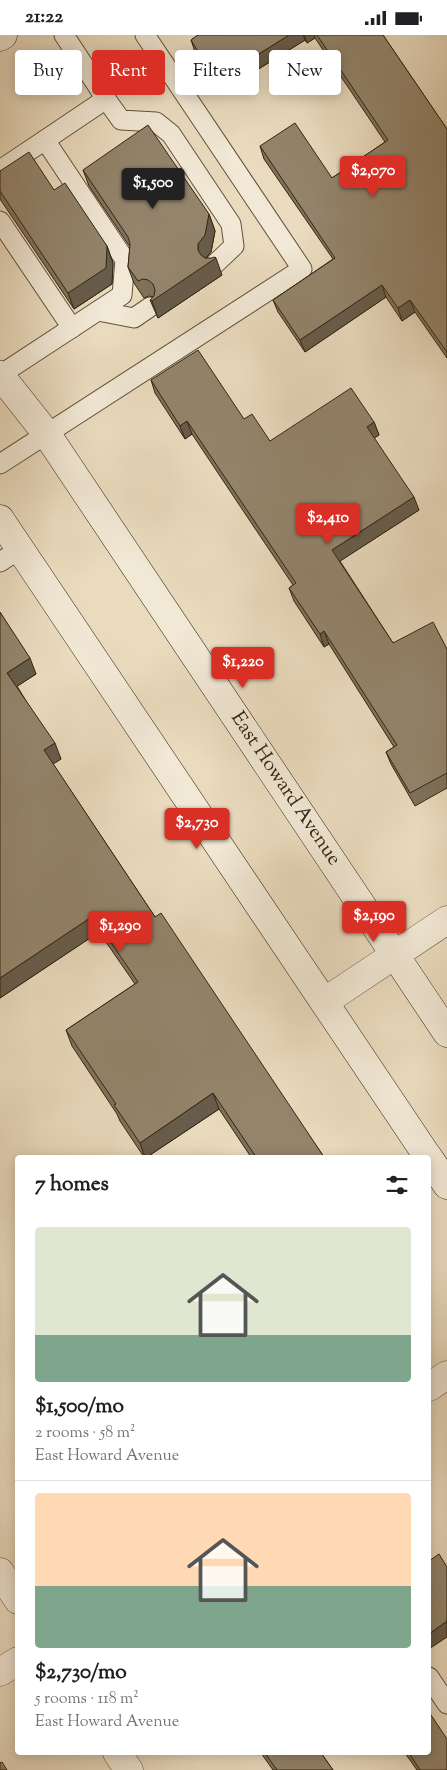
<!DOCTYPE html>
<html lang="en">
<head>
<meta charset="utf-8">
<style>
  body { margin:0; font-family:"Sorts Mill Goudy",serif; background:#f6f6f6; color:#202124; height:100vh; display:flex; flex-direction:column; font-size:19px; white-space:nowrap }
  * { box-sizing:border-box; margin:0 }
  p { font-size:16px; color:#757577 }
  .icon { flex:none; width:28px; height:28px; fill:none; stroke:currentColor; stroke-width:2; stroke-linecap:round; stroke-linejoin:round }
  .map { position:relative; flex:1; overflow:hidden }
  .details { position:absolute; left:15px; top:1120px; width:416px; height:600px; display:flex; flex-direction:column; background:#fff; border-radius:5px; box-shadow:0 2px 12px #0003 }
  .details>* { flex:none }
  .guide { position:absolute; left:15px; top:15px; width:418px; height:45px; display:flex; gap:10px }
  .price { position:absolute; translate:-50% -42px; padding:0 11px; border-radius:5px; background:#d93025; color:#fff; font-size:16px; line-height:32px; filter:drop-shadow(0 1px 2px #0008) }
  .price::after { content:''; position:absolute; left:50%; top:30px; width:15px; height:11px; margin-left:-8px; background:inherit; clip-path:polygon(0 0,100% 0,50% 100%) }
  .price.current { background:#222; color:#fff }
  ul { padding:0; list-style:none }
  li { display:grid; align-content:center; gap:10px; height:265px; padding:0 20px }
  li+li { border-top:1px solid #e0e0e0 }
  li span { display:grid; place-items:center; height:155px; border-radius:5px; color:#555 }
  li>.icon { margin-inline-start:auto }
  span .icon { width:90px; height:90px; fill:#fffc; stroke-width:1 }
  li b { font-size:21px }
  h2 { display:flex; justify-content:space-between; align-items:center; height:60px; padding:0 20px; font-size:21px }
  .pill { padding:0 18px; border-radius:5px; background:#fff; box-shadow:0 2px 12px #0003; font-size:18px; line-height:45px }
  .pill.current { background:#d93025; color:#fff }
  .status { display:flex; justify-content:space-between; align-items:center; height:35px; padding:0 25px; background:#fff; direction:ltr }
  .status svg { height:14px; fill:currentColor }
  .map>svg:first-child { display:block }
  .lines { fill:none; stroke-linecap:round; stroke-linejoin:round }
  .lane-casing { stroke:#62523c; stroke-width:21 }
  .street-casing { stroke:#62523c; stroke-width:29 }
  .secondary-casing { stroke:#342511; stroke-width:29 }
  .lane { stroke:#f1e8d5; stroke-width:19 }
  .street { stroke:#f1e8d5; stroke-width:28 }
  .secondary { stroke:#f1e8d5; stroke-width:28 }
  .wall { fill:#7e725c; stroke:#342511 }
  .shaded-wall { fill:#675c4b; stroke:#342511 }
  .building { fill:#93846b; stroke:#342511 }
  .labels { text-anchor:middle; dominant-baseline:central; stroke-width:4; stroke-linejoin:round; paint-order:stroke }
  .street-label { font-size:20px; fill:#342511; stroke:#f1e8d5 }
</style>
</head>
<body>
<div class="status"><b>21:22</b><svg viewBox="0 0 49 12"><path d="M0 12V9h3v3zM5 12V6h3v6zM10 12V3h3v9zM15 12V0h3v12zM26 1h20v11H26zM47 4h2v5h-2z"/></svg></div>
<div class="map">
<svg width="447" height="1735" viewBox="0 0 447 1735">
  <rect width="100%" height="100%" fill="#eadbbe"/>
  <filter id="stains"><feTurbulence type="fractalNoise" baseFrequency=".004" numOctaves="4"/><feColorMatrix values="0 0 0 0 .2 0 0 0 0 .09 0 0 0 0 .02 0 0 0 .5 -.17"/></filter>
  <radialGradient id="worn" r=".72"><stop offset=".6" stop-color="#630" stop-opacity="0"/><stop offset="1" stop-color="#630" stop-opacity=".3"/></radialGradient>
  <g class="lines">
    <g class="lane-casing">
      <g id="lane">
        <polyline points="106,64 121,85 156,87 171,99 231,189 234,211 215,229"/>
        <polyline points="0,135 45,105"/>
        <polyline points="0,186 72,293"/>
        <polyline points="98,276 134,283 150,272"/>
        <polyline points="0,340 122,260 125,225 45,105 106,64 64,0"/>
        <polyline points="0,429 302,234 145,0"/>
        <polyline points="0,527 20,514"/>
        <polyline points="429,1642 447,1669"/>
      </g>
    </g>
    <g class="street-casing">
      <g id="street">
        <polyline points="324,967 447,885"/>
        <polyline points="429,1352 447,1340"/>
        <polyline points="0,1537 18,1565"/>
        <polyline points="0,1637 18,1626"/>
        <polyline points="117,1718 129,1735"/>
      </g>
    </g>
    <g class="secondary-casing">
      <g id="secondary">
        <polyline points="0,2 3,0"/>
        <polyline points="0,340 46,398 447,998"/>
        <polyline points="0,484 428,1122"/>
        <polyline points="429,1123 447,1150"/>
      </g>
    </g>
    <use href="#lane" class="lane"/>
    <use href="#street" class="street"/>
    <use href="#secondary" class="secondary"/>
  </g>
  <g class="wall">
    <polygon points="198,0 383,0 447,94 447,323 415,277 402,286 386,262 305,317 278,277 273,265 333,224 264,124 260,111 332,143 385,107 315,3 307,8 305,5 220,58 195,17 191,5"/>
    <polygon points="83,135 209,179 215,196 211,217 206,223 222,240 158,283 150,265 153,262 149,261 144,263 134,248 128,232 130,212 89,151"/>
    <polygon points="0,136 54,155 107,211 113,228 112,249 74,274 0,164"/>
    <polygon points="151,345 244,384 270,406 374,387 379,400 374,403 419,475 340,526 393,608 447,614 447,753 415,771 391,729 386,717 394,712 329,609 324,612 294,566 289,553 293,550 254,492 192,399 185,404 155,358"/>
    <polygon points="0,577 36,639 17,651 61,724 53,729 155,882 324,1122 251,1122 219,1074 147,1122 144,1122 120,1086 117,1079 72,1011 66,995 135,949 99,897 0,963"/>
    <polygon points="256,1718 321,1718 333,1735 273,1735 261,1718 258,1720"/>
    <polygon points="405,1718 429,1718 447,1735 417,1735"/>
  </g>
  <g class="shaded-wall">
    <polygon points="289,0 303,0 305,5 220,58 216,46"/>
    <polygon points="304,0 314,0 315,3 307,8"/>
    <polygon points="209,179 215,196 211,217 204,225 216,223 222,240 158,283 152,266 198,215 198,209"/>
    <polygon points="107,211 113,228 112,249 74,274 68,258"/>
    <polygon points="382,250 386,262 305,317 300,305"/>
    <polygon points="410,265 415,277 402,286 398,273"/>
    <polygon points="187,386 192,399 185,404 180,391"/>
    <polygon points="374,387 379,400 371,405 367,392"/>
    <polygon points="414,462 419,475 337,528 332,515"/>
    <polygon points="324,596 329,609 324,612 320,599"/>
    <polygon points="30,623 36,639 13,654 7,638"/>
    <polygon points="55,708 61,724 50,731 44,715"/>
    <polygon points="93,881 99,897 0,963 0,943"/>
    <polygon points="213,1058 219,1074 147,1122 145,1122 140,1108"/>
    <polygon points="447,1586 447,1602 429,1614 429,1599"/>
  </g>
  <g class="building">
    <polygon points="198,0 289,0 216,46 191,5"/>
    <polygon points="317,0 383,0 447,94 447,317 410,265 398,273 382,250 300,305 273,265 335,223 260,111 295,88 332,143 388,105"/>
    <polygon points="148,90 209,179 205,200 198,209 198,215 201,220 205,223 211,223 215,222 216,223 152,266 150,265 154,261 155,255 153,249 148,245 143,244 138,246 128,232 130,209 128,202 83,135"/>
    <polygon points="29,117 54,155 65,148 107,211 106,233 68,258 0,156 0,136"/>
    <polygon points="198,315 244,384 252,379 270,406 351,353 374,387 367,392 414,462 332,515 393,608 433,587 447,614 447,738 410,758 386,717 397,710 324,596 320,599 289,553 296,548 187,386 180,391 151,345"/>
    <polygon points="0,577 30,623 7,638 55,708 44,715 155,882 161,878 324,1122 256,1122 213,1058 140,1108 114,1070 116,1069 66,995 138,947 93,881 0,943"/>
    <polygon points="439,1519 447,1532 447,1586 429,1599 429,1526"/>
    <polygon points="429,1677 447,1704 447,1735 420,1735 409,1718 429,1718"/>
    <polygon points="265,1718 321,1718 333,1735 277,1735"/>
    <polygon points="2,1727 7,1735 0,1735 0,1728"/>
  </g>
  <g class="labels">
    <g class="street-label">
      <text transform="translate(285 754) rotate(56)">East Howard Avenue</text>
    </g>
  </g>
  <rect width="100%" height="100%" filter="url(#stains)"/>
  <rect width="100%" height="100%" fill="url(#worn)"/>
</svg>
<b class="price" style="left:373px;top:163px">$2,070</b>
<b class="price current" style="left:153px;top:175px">$1,500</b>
<b class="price" style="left:328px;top:510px">$2,410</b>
<b class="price" style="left:243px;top:654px">$1,220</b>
<b class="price" style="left:197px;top:815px">$2,730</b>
<b class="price" style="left:374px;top:908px">$2,190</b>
<b class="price" style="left:120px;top:918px">$1,290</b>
<div class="guide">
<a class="pill">Buy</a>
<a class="pill current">Rent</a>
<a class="pill">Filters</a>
<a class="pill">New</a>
</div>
<section class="details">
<h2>7 homes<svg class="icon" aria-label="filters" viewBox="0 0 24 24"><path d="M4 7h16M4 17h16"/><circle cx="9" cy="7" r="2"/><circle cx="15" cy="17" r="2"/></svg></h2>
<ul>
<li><span style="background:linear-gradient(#dfe7d0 70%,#7fa58c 0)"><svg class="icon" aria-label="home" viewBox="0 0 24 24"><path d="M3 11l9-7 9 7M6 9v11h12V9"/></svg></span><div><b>$1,500/mo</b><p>2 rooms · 58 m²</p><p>East Howard Avenue</p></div></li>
<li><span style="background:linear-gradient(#ffd9b3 60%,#7fa58c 0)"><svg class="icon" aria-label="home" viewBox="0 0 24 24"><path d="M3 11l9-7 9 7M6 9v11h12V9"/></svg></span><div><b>$2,730/mo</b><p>5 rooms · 118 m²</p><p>East Howard Avenue</p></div></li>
</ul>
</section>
</div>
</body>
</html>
